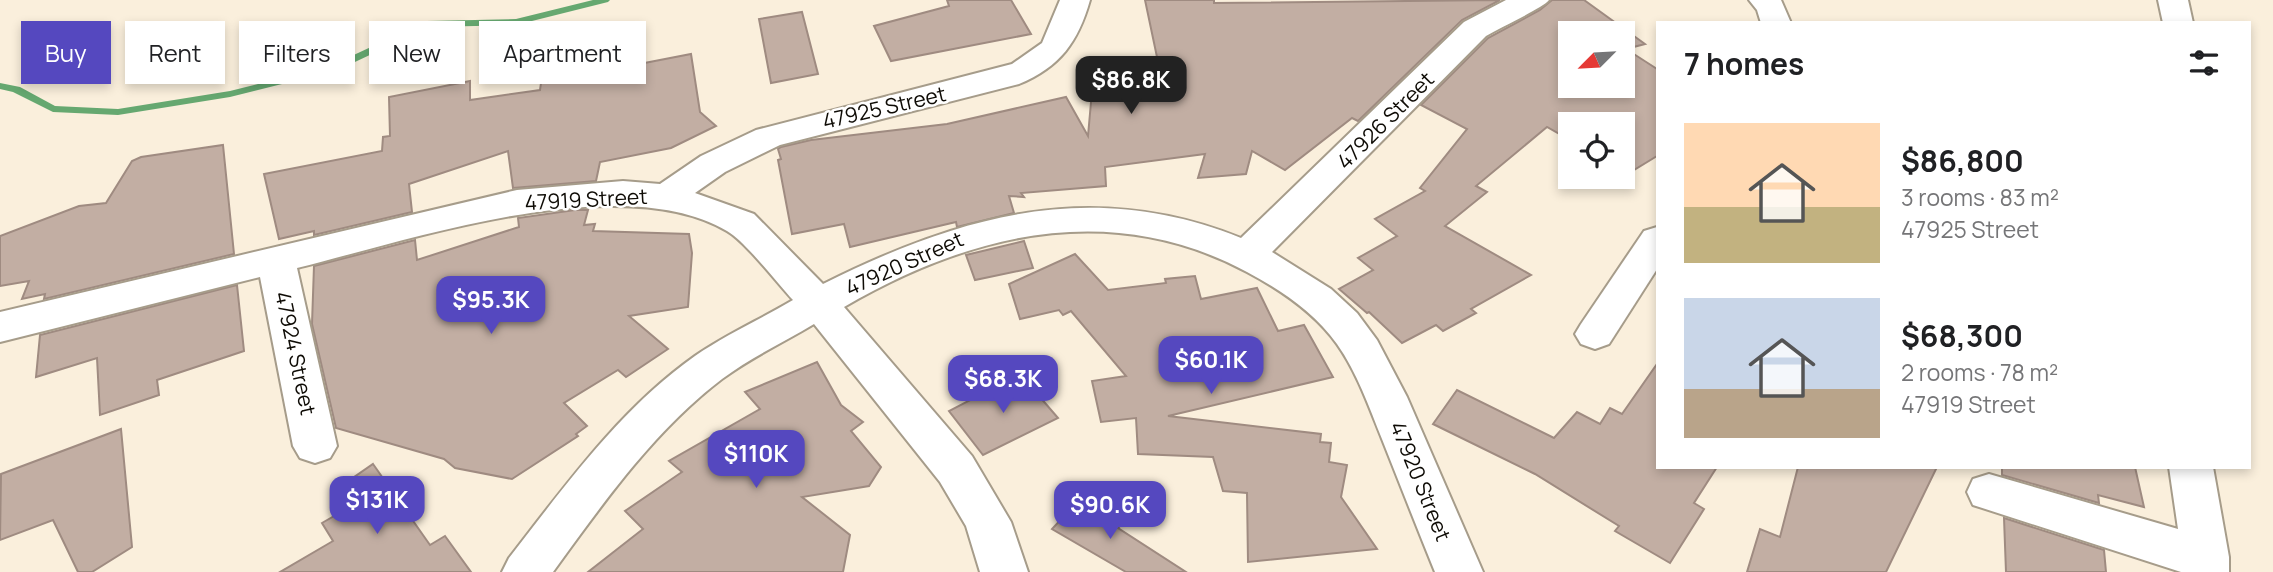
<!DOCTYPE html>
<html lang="en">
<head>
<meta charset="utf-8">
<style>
  body { margin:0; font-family:Manrope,sans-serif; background:#f6f6f6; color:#202124; height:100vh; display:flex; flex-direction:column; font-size:26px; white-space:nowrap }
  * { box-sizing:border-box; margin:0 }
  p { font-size:23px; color:#757577 }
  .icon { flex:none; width:38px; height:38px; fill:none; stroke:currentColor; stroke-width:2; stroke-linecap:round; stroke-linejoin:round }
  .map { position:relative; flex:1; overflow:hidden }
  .drawer { position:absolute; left:1656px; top:21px; width:595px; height:448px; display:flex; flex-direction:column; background:#fff; border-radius:0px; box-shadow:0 4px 10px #0003 }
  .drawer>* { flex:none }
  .top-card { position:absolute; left:21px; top:21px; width:665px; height:63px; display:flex; gap:14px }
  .needle { width:46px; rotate:246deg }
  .buttons { position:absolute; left:1558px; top:21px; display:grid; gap:14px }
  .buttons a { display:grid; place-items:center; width:77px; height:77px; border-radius:0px; background:#fff; box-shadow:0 4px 10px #0003; font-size:35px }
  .price { position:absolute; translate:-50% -60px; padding:0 16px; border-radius:14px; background:#5548bf; color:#fff; font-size:23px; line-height:46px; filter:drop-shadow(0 2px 4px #0008) }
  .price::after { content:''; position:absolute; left:50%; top:42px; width:21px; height:16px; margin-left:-10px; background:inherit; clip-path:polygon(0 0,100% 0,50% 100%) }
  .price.on { background:#222; color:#fff }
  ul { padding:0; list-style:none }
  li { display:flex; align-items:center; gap:21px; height:175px; padding:0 28px }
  li span { display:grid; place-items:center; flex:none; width:196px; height:140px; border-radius:0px; color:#555 }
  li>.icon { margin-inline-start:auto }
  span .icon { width:84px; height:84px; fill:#fffc; stroke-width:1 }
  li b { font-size:30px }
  h2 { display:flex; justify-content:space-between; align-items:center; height:84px; padding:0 28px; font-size:30px }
  .pill { padding:0 24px; border-radius:0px; background:#fff; box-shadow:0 4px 10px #0003; font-size:24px; line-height:63px }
  .pill.on { background:#5548bf; color:#fff }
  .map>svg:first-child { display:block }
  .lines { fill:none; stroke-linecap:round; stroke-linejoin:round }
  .stream { fill:#66a870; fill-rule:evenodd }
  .building { fill:#c2aea3; stroke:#9f8b81; stroke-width:2; fill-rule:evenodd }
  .minor-casing { stroke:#a69c8a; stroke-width:4 }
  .minor { fill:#fff; fill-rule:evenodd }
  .labels { text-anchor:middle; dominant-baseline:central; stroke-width:5; stroke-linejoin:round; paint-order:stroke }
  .street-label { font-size:21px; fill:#0e0b05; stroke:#fff }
</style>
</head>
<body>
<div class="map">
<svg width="2273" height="572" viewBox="0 0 2273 572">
  <rect width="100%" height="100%" fill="#faefdc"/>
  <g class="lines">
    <polygon class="stream" points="593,0 610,0 608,2 516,25 429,27 338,70 230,97 118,115 53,112 13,92 0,89 0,83 20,87 55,106 118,109 230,91 330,66 427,21 516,19"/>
  </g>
  <g class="building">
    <polygon points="947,0 1011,0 1031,34 891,61 874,26 949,6"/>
    <polygon points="1145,0 1214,0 1214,3 1500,0 1462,20 1358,121 1352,118 1285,170 1252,151 1246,174 1198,178 1205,154 1105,167 1106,186 1021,193 1024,197 1009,196 1014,213 957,227 956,222 850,247 844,224 792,234 778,160 781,159 778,149 781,147 811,140 947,124 1066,97 1088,136 1092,91 1114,86 1142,86 1138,81 1161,76"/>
    <path d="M1552 0H1584L1645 44 1626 49 1657 69V156L1629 173 1622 169V124H1570V140L1547 127 1476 186 1487 192 1445 226 1531 275 1471 309 1476 313 1443 331 1436 325 1402 343 1369 312 1367 313 1339 289 1373 270 1358 258 1397 236 1375 219 1425 191 1420 188 1467 129 1421 105 1488 38 1540 10ZM1570 33H1622V86H1570Z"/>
    <polygon points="802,12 818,74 771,83 759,19"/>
    <polygon points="691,54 700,112 716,126 671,148 600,162 596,181 513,188 508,151 409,184 412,212 314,235 314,231 279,239 264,174 382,151 383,137 390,136 389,97 470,81 470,100 540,90 541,83"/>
    <polygon points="223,145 234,254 44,299 45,294 22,299 29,281 0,286 0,236 79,206 106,203 132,161 141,157"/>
    <polygon points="575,210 588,210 584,225 595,224 593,231 689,234 692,253 688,307 629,316 668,349 626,377 618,370 564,403 587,426 576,434 578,436 512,479 455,468 444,459 336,428 312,324 314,266 415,240 417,260 519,227 518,218"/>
    <polygon points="1024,241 1033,268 975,280 966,255"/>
    <polygon points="1075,254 1108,290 1166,283 1165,279 1195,276 1201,299 1257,288 1278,331 1304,325 1333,377 1168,416 1321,434 1320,442 1331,443 1329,462 1347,465 1341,497 1377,549 1248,562 1247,493 1223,491 1213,457 1138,454 1136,418 1101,422 1092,381 1126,376 1071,311 1063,315 1059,310 1020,319 1009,284"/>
    <polygon points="237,285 244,351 157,380 159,395 100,415 97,358 36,377 40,335"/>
    <polygon points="817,362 841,405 863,422 851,431 881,467 869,486 802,497 850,535 843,572 588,572 643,529 625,511 682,472 669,461 760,409 745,392"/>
    <polygon points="1657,364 1657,467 1717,467 1694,503 1704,509 1670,563 1615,531 1619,526 1535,474 1433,424 1457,390 1554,438 1577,412 1600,424 1610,408 1622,414"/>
    <polygon points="1020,374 1058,418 983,455 949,411"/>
    <polygon points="121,429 132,547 92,572 78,572 53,520 0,540 1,474"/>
    <polygon points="373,464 430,545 445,536 471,572 280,572 333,541 322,523 348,508 334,491"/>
    <polygon points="1798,467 1937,467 1886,572 1747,572 1760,529 1780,537"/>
    <polygon points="2002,467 2135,467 2144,507 2098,495 2099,503 2002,475"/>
    <polygon points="1080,499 1121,525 1118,528 1186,572 1126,572 1052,529"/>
    <polygon points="2004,518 2104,550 2106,572 2006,572"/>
  </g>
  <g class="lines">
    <g class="minor-casing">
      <g id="minor">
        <path d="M1060 0H1090C1078 42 1060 67 1019 84L780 145 725 172 695 193 754 214 823 284C961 215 1092 178 1241 238L1464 22 1506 0H1549C1543 8 1499 28 1486 36L1272 252 1331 289 1357 313 1377 340 1407 397 1483 572H1435C1417 528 1400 484 1382 439 1369 407 1357 372 1337 344 1314 312 1281 290 1247 272 1111 199 971 233 844 307L972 456 1011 522 1028 572H980L966 526 940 482 814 324C784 342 750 358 722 379 654 431 603 503 553 572H502L509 558C565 486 620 409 695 356 725 335 761 319 793 300 777 283 746 242 727 231 621 168 411 240 297 268L337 446 330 458 315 463 300 458 293 446 260 277 0 342V312L517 190 623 181 660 184 701 156 756 130 1012 64 1042 43Z"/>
        <polygon points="1749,0 1781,0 1791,23 1761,23 1757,10"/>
        <polygon points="2158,0 2188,0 2193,23 2163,23"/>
        <polygon points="1657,227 1657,269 1609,344 1595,349 1581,344 1575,334 1581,324 1644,231"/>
        <polygon points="2169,467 2213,467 2229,557 2229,572 2181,572 1973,505 1967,492 1973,479 1989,474 2178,529"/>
      </g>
    </g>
    <use href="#minor" class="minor"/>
  </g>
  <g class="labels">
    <g class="street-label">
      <text transform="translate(884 107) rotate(-13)">47925 Street</text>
      <text transform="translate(1385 120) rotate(-45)">47926 Street</text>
      <text transform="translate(586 199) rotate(-3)">47919 Street</text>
      <text transform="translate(904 263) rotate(-24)">47920 Street</text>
      <text transform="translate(296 353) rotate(78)">47924 Street</text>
      <text transform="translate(1421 481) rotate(68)">47920 Street</text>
    </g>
  </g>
</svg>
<div class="buttons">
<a><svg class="needle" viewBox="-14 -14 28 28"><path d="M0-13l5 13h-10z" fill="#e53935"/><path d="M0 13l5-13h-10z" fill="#757577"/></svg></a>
<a><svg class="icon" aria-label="locate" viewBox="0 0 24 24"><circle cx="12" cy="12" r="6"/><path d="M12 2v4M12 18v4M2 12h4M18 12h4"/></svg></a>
</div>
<b class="price on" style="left:1131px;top:116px">$86.8K</b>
<b class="price" style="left:491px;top:336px">$95.3K</b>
<b class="price" style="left:1211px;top:396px">$60.1K</b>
<b class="price" style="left:1003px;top:415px">$68.3K</b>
<b class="price" style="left:756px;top:490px">$110K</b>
<b class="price" style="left:377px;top:536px">$131K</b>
<b class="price" style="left:1110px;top:541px">$90.6K</b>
<div class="top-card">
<a class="pill on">Buy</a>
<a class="pill">Rent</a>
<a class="pill">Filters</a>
<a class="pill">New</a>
<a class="pill">Apartment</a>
</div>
<section class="drawer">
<h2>7 homes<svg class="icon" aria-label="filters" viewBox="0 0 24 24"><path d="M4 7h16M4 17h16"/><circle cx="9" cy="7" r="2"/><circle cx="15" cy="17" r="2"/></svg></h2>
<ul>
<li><span style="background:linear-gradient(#ffd9b3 60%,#c2b280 0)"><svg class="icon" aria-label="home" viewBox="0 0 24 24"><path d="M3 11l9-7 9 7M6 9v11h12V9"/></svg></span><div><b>$86,800</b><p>3 rooms · 83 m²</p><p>47925 Street</p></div></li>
<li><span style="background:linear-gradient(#c9d6e8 65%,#b9a48a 0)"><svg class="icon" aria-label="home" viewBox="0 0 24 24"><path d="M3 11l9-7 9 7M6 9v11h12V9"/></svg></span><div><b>$68,300</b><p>2 rooms · 78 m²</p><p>47919 Street</p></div></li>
</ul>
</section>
</div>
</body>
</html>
